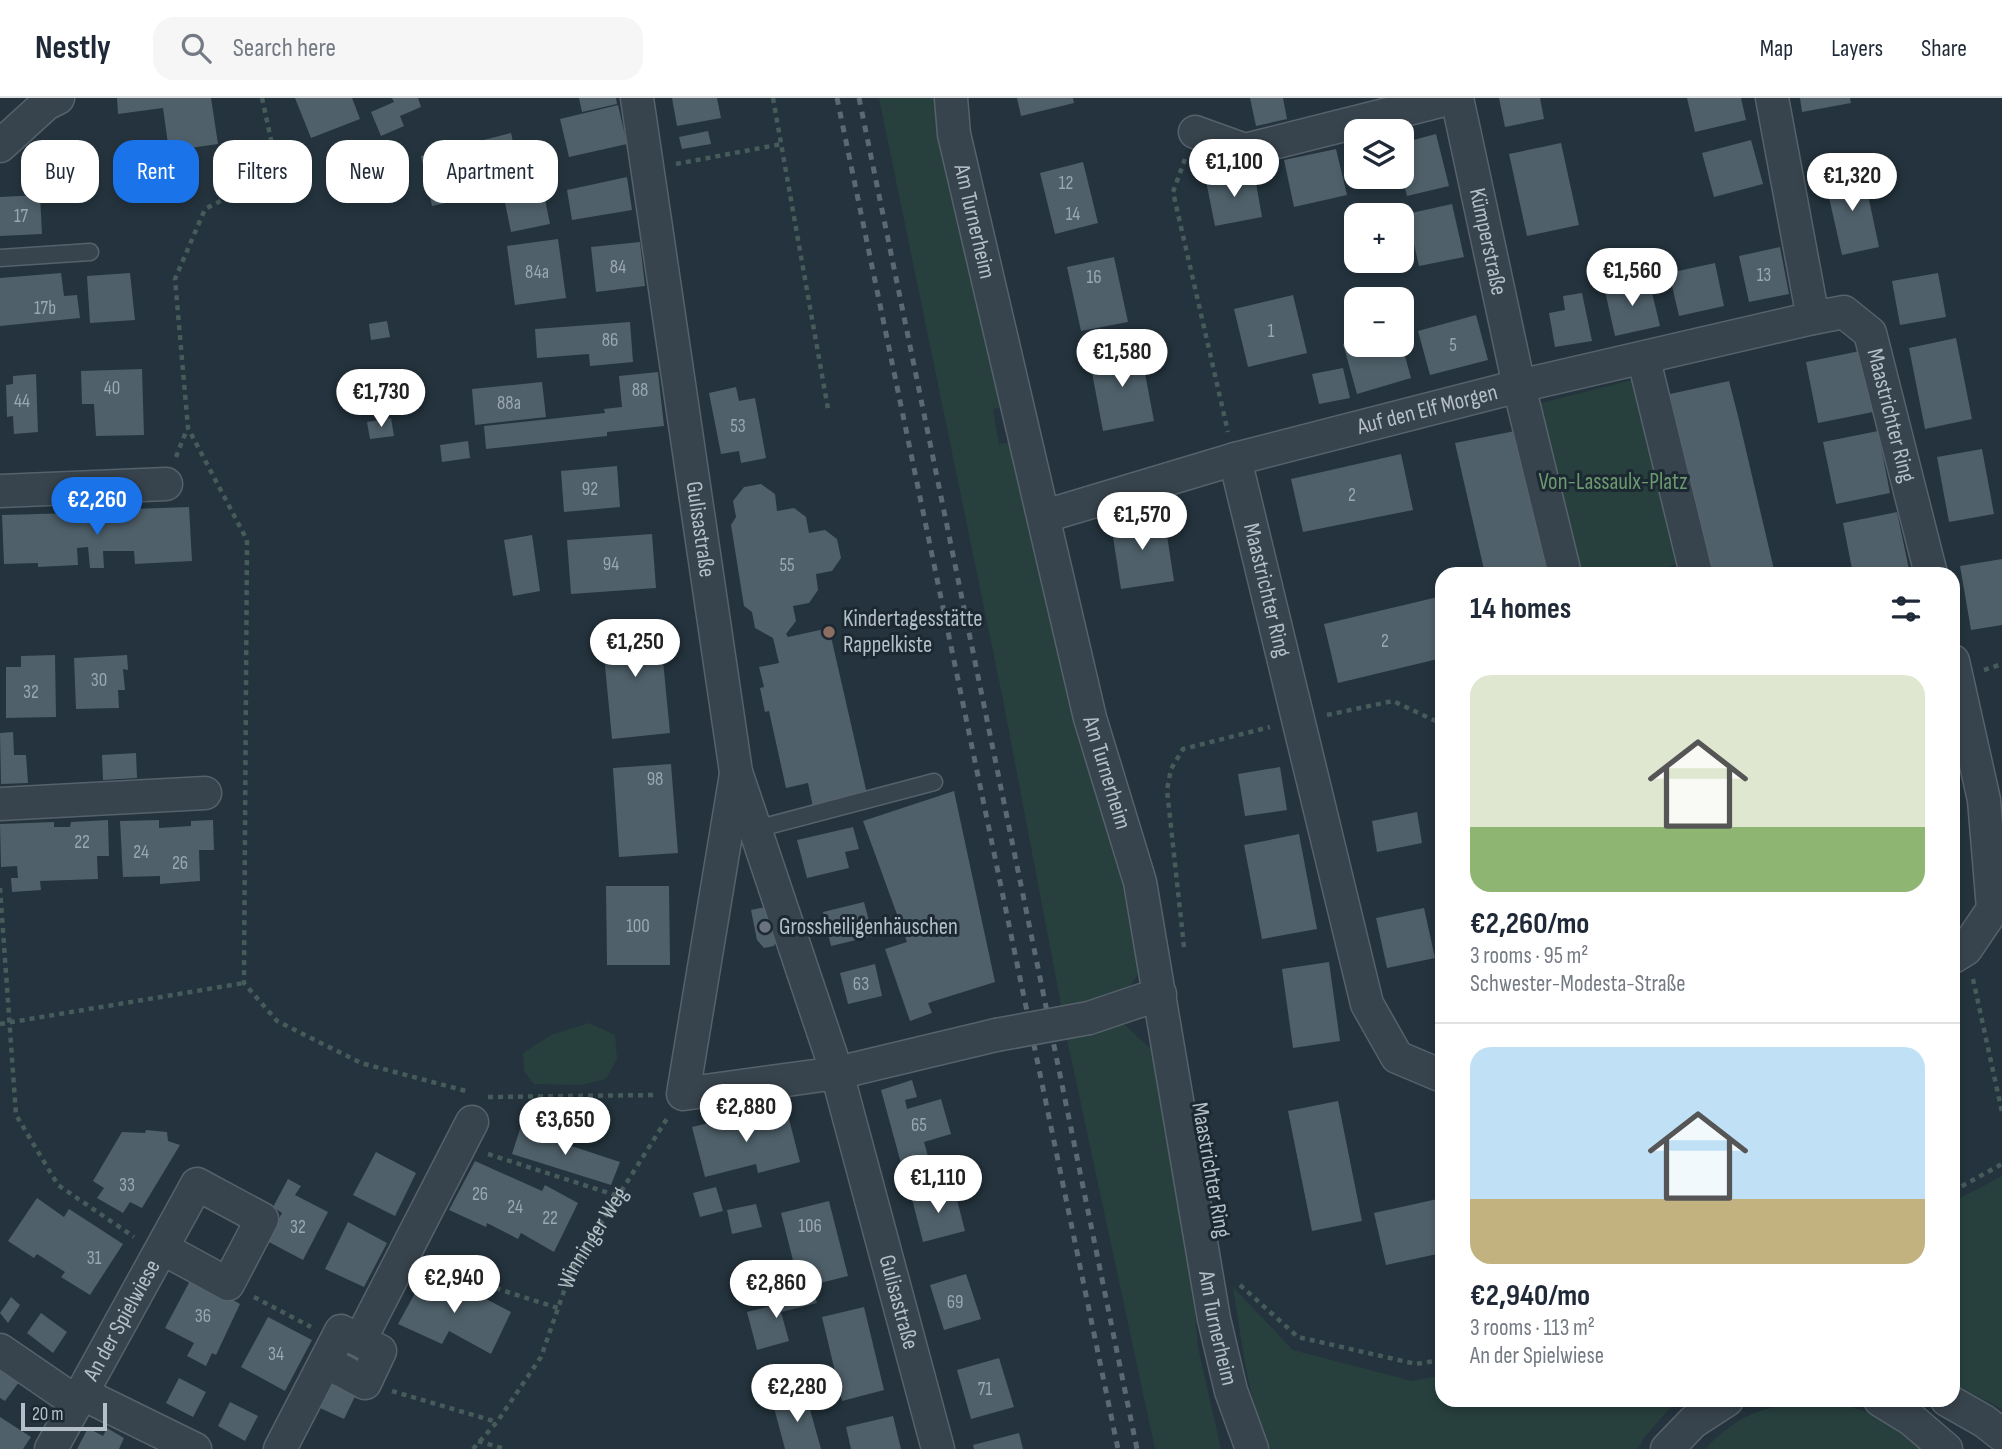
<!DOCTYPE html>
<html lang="en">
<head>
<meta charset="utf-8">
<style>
  body { margin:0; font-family:"Sofia Sans Condensed",sans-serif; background:#f6f6f7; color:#1f2937; height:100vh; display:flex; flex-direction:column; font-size:26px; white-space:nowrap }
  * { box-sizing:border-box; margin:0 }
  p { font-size:23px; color:#747a83 }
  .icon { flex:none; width:38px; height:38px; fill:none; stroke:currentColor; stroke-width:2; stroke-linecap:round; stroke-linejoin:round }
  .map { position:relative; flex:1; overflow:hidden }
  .drawer { position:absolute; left:1435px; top:469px; width:525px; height:840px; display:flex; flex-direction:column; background:#fff; border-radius:21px; box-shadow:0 4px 10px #0003 }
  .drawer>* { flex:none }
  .top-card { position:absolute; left:21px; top:42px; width:665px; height:63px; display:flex; gap:14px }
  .buttons { position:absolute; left:1344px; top:21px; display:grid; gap:14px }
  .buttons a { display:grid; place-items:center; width:70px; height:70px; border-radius:14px; background:#fff; box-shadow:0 4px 10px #0003; font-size:35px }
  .scale { position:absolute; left:21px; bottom:18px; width:86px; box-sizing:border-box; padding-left:7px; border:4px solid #b4bfc8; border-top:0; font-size:19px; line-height:24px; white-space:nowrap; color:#b4bfc8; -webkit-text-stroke:5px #1d2932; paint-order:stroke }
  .price { position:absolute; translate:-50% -60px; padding:0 16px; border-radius:24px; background:#fff; color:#222; font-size:23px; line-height:46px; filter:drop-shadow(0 2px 4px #0008) }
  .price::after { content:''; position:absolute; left:50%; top:42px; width:21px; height:16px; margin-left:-10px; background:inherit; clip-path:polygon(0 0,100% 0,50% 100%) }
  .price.on { background:#1a73e8; color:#fff }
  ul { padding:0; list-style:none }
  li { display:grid; align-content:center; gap:14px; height:371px; padding:0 35px }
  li+li { border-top:2px solid #e0e1e3 }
  li span { display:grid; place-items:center; height:217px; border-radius:21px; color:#555 }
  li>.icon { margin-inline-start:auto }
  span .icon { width:126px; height:126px; fill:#fffc; stroke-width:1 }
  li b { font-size:30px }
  h2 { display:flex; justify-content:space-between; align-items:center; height:84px; padding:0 35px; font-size:30px }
  .tag { padding:0 24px; border-radius:21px; background:#fff; box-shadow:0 4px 10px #0003; font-size:24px; line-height:63px }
  .tag.on { background:#1a73e8; color:#fff }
  header { display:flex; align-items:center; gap:42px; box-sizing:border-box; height:98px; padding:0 35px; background:#fff; border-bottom:2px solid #e0e1e3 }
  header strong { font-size:33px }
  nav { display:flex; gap:38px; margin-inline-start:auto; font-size:24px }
  .search { width:490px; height:63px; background:#f6f6f7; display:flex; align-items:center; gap:18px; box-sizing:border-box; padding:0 24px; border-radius:21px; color:#747a83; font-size:26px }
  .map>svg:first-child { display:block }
  .green { fill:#27403e }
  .building { fill:#4f606a }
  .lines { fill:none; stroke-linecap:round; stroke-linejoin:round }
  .service-casing { stroke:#56626b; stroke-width:19 }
  .minor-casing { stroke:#56626b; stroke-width:35 }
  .path { stroke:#465c5b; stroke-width:4.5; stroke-dasharray:5 5; stroke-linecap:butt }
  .service { stroke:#38444d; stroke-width:16 }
  .minor { stroke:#38444d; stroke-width:32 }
  .rail { stroke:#5a6974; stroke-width:5; stroke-dasharray:7 7; stroke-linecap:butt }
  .minor-bridge-casing { stroke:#56626b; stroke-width:35; stroke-linecap:butt }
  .minor-bridge { stroke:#38444d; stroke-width:32 }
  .education-dot { fill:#8d6e63; stroke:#1d2932; stroke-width:2.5 }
  .worship-dot { fill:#6b7280; stroke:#1d2932; stroke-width:2.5 }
  .labels { text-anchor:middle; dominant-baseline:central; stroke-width:6; stroke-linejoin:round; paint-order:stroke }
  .number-label { font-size:19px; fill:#9ba7b0 }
  .street-label { font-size:23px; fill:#b4bfc8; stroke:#1d2932 }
  .park-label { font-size:23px; fill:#6c996f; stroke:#1d2932 }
  .poi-label { font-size:23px; fill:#b4bfc8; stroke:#1d2932; text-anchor:start }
</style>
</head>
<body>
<header>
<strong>Nestly</strong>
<div class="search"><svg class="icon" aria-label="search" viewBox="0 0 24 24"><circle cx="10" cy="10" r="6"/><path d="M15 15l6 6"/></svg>Search here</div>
<nav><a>Map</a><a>Layers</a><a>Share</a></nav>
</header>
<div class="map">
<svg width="2002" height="1351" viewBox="0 0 2002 1351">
  <rect width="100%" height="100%" fill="#24333d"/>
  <g class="green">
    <polygon points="879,0 936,0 1003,309 993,311 999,346 1011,344 1076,630 1115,754 1139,864 1138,876 1128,891 1062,912 1002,597"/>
    <polygon points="1644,279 1690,463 1639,476 1579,476 1537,306"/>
    <polygon points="589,925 615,937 617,961 606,981 581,987 534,986 524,973 523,955 551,937"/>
    <polygon points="1124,926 1155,955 1189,1143 1198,1249 1221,1351 1155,1351 1066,937"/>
    <polygon points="2002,1078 2002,1311 1953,1286 1953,1104"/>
    <path d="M1233 1189 1293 1252 1412 1283 1442 1277V1302H1677L1643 1341 1638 1351H1271C1250 1318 1240 1231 1233 1189Z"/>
    <path d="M1835 1304 1883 1319 1925 1351H1705C1747 1307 1777 1306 1835 1304Z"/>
  </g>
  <g class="building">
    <polygon points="117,0 211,0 218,46 169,53 163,10 118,16"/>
    <polygon points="295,0 352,0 360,21 311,40"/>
    <polygon points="392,0 418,0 421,9 400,18 404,28 381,38 371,14 394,4"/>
    <polygon points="579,0 616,0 617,6 582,14"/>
    <polygon points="672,0 717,0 721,20 677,28"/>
    <polygon points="1017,0 1073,0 1074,5 1021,18"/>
    <polygon points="1250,0 1283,0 1287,21 1256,28"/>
    <polygon points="1499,0 1540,0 1544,21 1505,29"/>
    <polygon points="1687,0 1741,0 1746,22 1695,34"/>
    <polygon points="1800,0 1850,0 1851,5 1802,14"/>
    <polygon points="618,7 627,46 569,59 560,21"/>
    <polygon points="708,33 711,46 682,51 679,39"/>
    <polygon points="511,35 523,88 432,108 421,58"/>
    <polygon points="1436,36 1449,88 1407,98 1402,78 1402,45"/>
    <polygon points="1751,42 1763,86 1714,99 1702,55"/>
    <polygon points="70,43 74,78 31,83 27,48"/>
    <polygon points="1561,45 1579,127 1527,138 1509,56"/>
    <polygon points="1336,51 1347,97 1294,109 1284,62"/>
    <polygon points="1083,64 1098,125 1055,136 1040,75"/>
    <polygon points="1863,73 1879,149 1842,157 1825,82"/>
    <polygon points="1254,74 1262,119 1215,128 1206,83"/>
    <polygon points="627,79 632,112 572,122 567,92"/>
    <polygon points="542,87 550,126 511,134 503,95"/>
    <polygon points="40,97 42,136 0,138 0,99"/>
    <polygon points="1452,106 1464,159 1419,168 1407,116"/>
    <polygon points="558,141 566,200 515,207 507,148"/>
    <polygon points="640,144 645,188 596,194 591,149"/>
    <polygon points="1780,149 1789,196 1749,204 1739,158"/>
    <polygon points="1114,159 1128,224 1081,233 1067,169"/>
    <polygon points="1715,165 1724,208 1679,218 1669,175"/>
    <polygon points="61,175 64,198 77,197 80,220 0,228 0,180"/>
    <polygon points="130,175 135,222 90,225 87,178"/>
    <polygon points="1938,175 1946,219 1900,227 1892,183"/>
    <polygon points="1649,182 1660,228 1615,238 1605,193"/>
    <polygon points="1582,195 1592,243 1555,249 1549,215 1565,212 1563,198"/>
    <polygon points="1293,197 1307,255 1248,269 1234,211"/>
    <polygon points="1476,217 1488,262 1430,277 1418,233"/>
    <polygon points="387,223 390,239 371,242 369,226"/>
    <polygon points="630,224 633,264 590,268 589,256 537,260 535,231"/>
    <polygon points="1956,240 1972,321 1925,331 1909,250"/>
    <polygon points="1356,242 1356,247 1402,247 1411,280 1357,296 1343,246"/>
    <polygon points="1140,249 1154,323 1103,333 1089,259"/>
    <polygon points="1860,253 1873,314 1818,325 1806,264"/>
    <polygon points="1343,270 1350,300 1319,306 1312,276"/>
    <polygon points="142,271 144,337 96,338 94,306 82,306 81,273"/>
    <polygon points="658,274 664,328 607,334 607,338 486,351 484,328 605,315 604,311 622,309 619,278"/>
    <polygon points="36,276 38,334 14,336 13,318 7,319 6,287 13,286 13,278"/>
    <polygon points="1729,283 1738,318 1775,476 1711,476 1670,296"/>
    <polygon points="542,284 546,319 475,327 472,291"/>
    <polygon points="736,289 739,303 755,300 766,360 741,365 739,353 721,356 709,295"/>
    <polygon points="391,320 394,338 370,341 367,324"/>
    <polygon points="1515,333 1524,368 1549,476 1485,476 1455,345"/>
    <polygon points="1878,333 1890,395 1836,406 1823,344"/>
    <polygon points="468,343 470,360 442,364 440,347"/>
    <polygon points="1982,351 1994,416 1949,424 1937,359"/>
    <polygon points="1401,356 1413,412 1303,434 1291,381"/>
    <polygon points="617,368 620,409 564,414 561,373"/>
    <polygon points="761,386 775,396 777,413 794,410 806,419 809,435 825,432 837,441 841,460 832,473 816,476 818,492 809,505 793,508 796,523 786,536 788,539 829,530 867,696 813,709 808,685 786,690 769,613 765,614 760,590 764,589 759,569 779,565 773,540 755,530 752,514 744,508 731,427 736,419 733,403 744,389"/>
    <polygon points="189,409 192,463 135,466 134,453 103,453 104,470 90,470 88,449 77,450 78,467 38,469 38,465 4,466 2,417 75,415 75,419 101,418 101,422 133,421 132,411"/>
    <polygon points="1897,414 1910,476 1853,476 1843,425"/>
    <polygon points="1164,418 1174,483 1121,491 1111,426"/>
    <polygon points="652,436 656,490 571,496 567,442"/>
    <polygon points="532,437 540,493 513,498 504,442"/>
    <polygon points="2002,461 2002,527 1971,532 1960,468"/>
    <polygon points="1442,498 1442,560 1338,585 1324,526"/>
    <polygon points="659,521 670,635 612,641 601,526"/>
    <polygon points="55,557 56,619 6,620 6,569 21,569 21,558"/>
    <polygon points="127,557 128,572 123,571 125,592 118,592 119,610 76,611 74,560"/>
    <polygon points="13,634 14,657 26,657 28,685 1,686 0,635"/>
    <polygon points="136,655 137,680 103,682 102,657"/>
    <polygon points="671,666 678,755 619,759 613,670"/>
    <polygon points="1280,669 1287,712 1245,718 1238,676"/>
    <polygon points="954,693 995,884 928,905 932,915 910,923 885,851 907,844 863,723"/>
    <polygon points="1417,714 1422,745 1377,754 1372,723"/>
    <polygon points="108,722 109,758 97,758 98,781 40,783 41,792 12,794 11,780 18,780 17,768 1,769 0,726 54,724 54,729 70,729 71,724"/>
    <polygon points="159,722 159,730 191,728 191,723 213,722 214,752 199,752 200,783 160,786 160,778 123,779 120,723"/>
    <polygon points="853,729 859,751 845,754 849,770 807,780 797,742"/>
    <polygon points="1299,736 1317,831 1262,841 1244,747"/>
    <polygon points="606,788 669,788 670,867 607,867"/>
    <polygon points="864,804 873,838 831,848 823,814"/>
    <polygon points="770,808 778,839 774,848 764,850 757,842 751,812"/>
    <polygon points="1424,810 1435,860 1387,870 1376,820"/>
    <polygon points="1329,864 1340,943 1293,950 1282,871"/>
    <polygon points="875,866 882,898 848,906 840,875"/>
    <polygon points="912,982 917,999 905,1002 907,1011 941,1001 951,1036 924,1044 932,1072 905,1080 881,992"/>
    <polygon points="1338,1003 1362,1123 1312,1133 1288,1013"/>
    <polygon points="787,1013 800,1064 758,1075 756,1066 705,1079 692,1029 743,1017 745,1023"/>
    <polygon points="520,1031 620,1064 611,1087 512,1056"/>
    <polygon points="146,1032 167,1034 168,1043 180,1047 142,1110 130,1104 123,1115 97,1100 104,1090 93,1083 122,1034 145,1035"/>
    <polygon points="376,1054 416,1075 395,1118 353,1097"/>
    <polygon points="475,1063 542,1093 545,1087 578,1105 554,1154 521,1135 518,1141 487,1125 486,1129 449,1112"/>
    <polygon points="288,1081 301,1088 295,1097 328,1114 303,1162 267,1143 282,1115 273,1109"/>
    <polygon points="716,1089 723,1113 700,1119 693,1095"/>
    <polygon points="954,1090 965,1133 923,1144 912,1101"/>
    <polygon points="37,1100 64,1119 69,1111 123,1146 90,1197 61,1179 65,1174 37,1156 34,1160 8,1143"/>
    <polygon points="1442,1100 1442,1155 1386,1167 1374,1115"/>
    <polygon points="829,1103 848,1178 800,1190 781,1115"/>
    <polygon points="756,1106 762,1129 732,1136 727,1112"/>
    <polygon points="348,1124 387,1145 364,1189 325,1171"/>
    <polygon points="966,1176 981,1221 944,1232 930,1187"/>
    <polygon points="425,1177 466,1198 469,1192 511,1214 491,1256 449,1233 442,1246 398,1226"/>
    <polygon points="192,1179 240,1206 216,1257 212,1255 206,1268 187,1258 194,1245 165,1230"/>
    <polygon points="813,1192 817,1205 781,1214 789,1243 757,1252 747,1214 779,1206 777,1201"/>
    <polygon points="11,1199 20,1207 8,1225 0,1215"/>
    <polygon points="864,1209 884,1292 842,1303 822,1219"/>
    <polygon points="41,1215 67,1234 53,1255 27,1235"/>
    <polygon points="268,1219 312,1242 285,1293 241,1269"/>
    <polygon points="999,1260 1014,1309 971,1321 957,1272"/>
    <polygon points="0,1266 22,1280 5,1303 0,1300"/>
    <polygon points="338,1274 361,1286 344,1321 320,1310"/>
    <polygon points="179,1280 206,1294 193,1319 166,1305"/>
    <polygon points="806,1297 821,1351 785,1351 773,1306"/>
    <polygon points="230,1304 258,1318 245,1343 218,1328"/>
    <polygon points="893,1318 901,1351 851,1351 846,1329"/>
    <polygon points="0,1319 31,1339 23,1351 0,1351"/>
    <polygon points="88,1330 103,1338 107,1330 124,1340 119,1351 77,1351"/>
    <polygon points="1019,1335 1023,1351 974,1351 973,1347"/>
  </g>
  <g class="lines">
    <g class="service-casing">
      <g id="service">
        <polyline points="0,160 90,154"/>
        <polyline points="756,731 934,684"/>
      </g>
    </g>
    <g class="minor-casing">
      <g id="minor">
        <path id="s2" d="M637 0 736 674 837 975 938 1351"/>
        <path id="s3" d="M951 0 954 36 1090 620 1140 784 1214 1221 1231 1293 1252 1351"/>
        <path id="s4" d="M1457 0 1519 288 1565 476"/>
        <path id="s5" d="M1772 0 1813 220 1844 214 1870 235 1931 476"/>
        <polyline points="1195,34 1245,52 1452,0"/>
        <polyline points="0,48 46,6 58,0"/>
        <polyline points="1644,262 1696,475 1692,476"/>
        <path id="s6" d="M1235 361 1367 906 1397 959 1442 978"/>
        <polyline points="0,393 166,386"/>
        <path id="s7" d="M1045 418 1235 361 1519 288 1813 220"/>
        <polyline points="1953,563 1984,702 1993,811 1966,851 1953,859"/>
        <polyline points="736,676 683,996 837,975 996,937"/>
        <polyline points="0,706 205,695"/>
        <polyline points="1089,920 1160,896"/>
        <polyline points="360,1242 472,1024"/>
        <polyline points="0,1252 76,1304"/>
        <polyline points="81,1295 195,1351"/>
        <polyline points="1880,1302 1911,1321 1946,1351"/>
        <polyline points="1947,1302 1984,1323 2002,1337"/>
        <path id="s8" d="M51 1351 197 1086 262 1121 228 1186 162 1150"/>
        <polyline points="280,1351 341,1233 380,1253 365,1285 326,1264"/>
        <polyline points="1667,1351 1693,1324 1727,1302"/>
      </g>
    </g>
    <g class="path">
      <polyline points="262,0 278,74 205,111 175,181 188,330 247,442 244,885 277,923 361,965 466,993"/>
      <polyline points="773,0 828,311"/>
      <polyline points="1185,61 1173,94 1228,334"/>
      <polyline points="676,66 782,46"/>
      <polyline points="176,359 187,331"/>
      <polyline points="1984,572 2002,566"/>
      <polyline points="1327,617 1393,603 1442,626"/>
      <polyline points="0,790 16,1017 58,1087 134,1139"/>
      <polyline points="1184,849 1167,692 1171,671 1183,651 1270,629"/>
      <polyline points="1973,881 2002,1014"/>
      <polyline points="0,926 244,885"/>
      <polyline points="488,999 654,997"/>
      <polyline points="488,1056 618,1098"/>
      <polyline points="1953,1093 2002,1066"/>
      <polyline points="429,1169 558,1210"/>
      <polyline points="1240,1187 1298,1239 1416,1266 1442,1262"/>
      <polyline points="254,1199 311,1229"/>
      <polyline points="392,1293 497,1324"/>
      <polyline points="478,1343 505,1351"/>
      <path id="s1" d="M473 1351 497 1324 541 1259 571 1173 668 1019"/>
    </g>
    <use href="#service" class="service"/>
    <use href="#minor" class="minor"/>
    <g class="rail">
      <polyline points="837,0 1118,1351"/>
      <polyline points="859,0 1137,1351"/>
    </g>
    <g class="minor-bridge-casing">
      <polyline id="minor-bridge" points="996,937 1089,920"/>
    </g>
    <use href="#minor-bridge" class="minor-bridge"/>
  </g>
  <circle class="education-dot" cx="829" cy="534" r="7"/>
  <circle class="worship-dot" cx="765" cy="829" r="7"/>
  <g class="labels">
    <g class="number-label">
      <text x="1066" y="85">12</text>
      <text x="1073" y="116">14</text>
      <text x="21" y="118">17</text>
      <text x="618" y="169">84</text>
      <text x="537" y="174">84a</text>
      <text x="1764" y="177">13</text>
      <text x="1094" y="179">16</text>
      <text x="45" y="210">17b</text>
      <text x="1271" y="233">1</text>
      <text x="610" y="242">86</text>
      <text x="1453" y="247">5</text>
      <text x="112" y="290">40</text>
      <text x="640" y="292">88</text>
      <text x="22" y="303">44</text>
      <text x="509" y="305">88a</text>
      <text x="738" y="328">53</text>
      <text x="590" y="391">92</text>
      <text x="1352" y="397">2</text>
      <text x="611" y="466">94</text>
      <text x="787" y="467">55</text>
      <text x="1385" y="543">2</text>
      <text x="99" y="582">30</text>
      <text x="31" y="594">32</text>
      <text x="655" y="681">98</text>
      <text x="82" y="744">22</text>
      <text x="141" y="754">24</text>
      <text x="180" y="765">26</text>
      <text x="638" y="828">100</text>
      <text x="861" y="886">63</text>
      <text x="919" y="1027">65</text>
      <text x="127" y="1087">33</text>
      <text x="480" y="1096">26</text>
      <text x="515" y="1109">24</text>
      <text x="550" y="1120">22</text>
      <text x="810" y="1128">106</text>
      <text x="298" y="1129">32</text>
      <text x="94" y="1160">31</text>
      <text x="955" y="1204">69</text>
      <text x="203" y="1218">36</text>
      <text x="276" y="1256">34</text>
      <text x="985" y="1291">71</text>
    </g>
    <g class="street-label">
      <text stroke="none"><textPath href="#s3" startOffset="126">Am Turnerheim</textPath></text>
      <text stroke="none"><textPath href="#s4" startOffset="147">Kümperstraße</textPath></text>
      <text stroke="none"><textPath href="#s7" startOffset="397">Auf den Elf Morgen</textPath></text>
      <text stroke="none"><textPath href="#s5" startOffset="374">Maastrichter Ring</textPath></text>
      <text stroke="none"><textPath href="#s2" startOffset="436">Gulisastraße</textPath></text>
      <text stroke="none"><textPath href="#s6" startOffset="135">Maastrichter Ring</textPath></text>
      <text stroke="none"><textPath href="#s3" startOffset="693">Am Turnerheim</textPath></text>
      <text transform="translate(1211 1072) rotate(80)">Maastrichter Ring</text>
      <text stroke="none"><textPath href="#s1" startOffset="245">Winninger Weg</textPath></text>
      <text stroke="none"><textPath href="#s2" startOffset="1236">Gulisastraße</textPath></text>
      <text stroke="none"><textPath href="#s8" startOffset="147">An der Spielwiese</textPath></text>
      <text stroke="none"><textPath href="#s3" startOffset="1260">Am Turnerheim</textPath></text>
    </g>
    <g class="park-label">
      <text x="1613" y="384">Von-Lassaulx-Platz</text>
    </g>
    <g class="poi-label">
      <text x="843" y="521">Kindertagesstätte<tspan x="843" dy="26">Rappelkiste</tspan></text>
      <text x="779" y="829">Grossheiligenhäuschen</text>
    </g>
  </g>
</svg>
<div class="buttons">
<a><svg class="icon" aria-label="layers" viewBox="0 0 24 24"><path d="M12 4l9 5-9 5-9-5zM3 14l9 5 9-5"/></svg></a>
<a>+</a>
<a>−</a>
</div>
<div class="scale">20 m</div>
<b class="price" style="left:1234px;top:101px">€1,100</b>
<b class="price" style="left:1852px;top:115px">€1,320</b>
<b class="price" style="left:1632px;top:210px">€1,560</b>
<b class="price" style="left:1122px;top:291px">€1,580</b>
<b class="price" style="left:381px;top:331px">€1,730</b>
<b class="price on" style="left:97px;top:439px">€2,260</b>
<b class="price" style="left:1142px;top:454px">€1,570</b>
<b class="price" style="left:635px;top:581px">€1,250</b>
<b class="price" style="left:746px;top:1046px">€2,880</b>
<b class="price" style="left:565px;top:1059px">€3,650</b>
<b class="price" style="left:938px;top:1117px">€1,110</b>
<b class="price" style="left:454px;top:1217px">€2,940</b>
<b class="price" style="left:776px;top:1222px">€2,860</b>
<b class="price" style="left:797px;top:1326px">€2,280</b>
<div class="top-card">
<a class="tag">Buy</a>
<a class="tag on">Rent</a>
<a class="tag">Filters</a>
<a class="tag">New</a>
<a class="tag">Apartment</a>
</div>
<section class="drawer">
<h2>14 homes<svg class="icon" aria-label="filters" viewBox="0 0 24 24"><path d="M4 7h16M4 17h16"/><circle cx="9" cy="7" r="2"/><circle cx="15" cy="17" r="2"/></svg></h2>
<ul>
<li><span style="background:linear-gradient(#dfe7d0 70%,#8fb573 0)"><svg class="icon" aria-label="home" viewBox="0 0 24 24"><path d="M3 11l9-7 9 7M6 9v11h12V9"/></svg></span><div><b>€2,260/mo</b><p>3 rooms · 95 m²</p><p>Schwester-Modesta-Straße</p></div></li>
<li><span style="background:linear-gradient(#bfe0f5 70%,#c2b280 0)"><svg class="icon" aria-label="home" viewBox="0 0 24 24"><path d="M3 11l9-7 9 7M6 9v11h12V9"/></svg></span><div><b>€2,940/mo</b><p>3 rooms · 113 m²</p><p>An der Spielwiese</p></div></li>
</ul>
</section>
</div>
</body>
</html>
